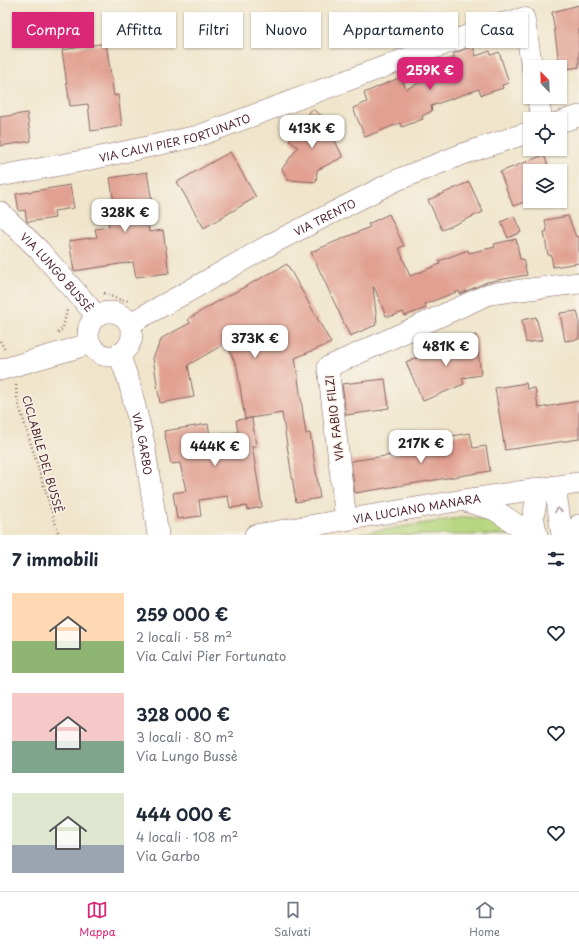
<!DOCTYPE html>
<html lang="it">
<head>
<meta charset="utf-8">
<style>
  body { margin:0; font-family:"Playpen Sans",sans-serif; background:#f2f2f3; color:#1f2937; height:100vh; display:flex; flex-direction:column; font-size:15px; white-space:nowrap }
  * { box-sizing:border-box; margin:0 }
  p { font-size:13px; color:#747a83 }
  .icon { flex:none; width:22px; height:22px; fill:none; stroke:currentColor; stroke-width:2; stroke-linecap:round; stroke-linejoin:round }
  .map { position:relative; height:535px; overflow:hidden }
  .drawer { display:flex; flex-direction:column; background:#fff; flex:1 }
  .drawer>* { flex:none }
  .hud { position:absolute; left:12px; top:12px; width:555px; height:36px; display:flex; gap:8px }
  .needle { width:26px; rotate:337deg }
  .buttons { position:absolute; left:523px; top:60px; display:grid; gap:8px }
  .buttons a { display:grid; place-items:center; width:44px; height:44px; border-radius:0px; background:#fff; box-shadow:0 1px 3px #0004; font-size:20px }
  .price { position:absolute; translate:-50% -34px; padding:0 9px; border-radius:8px; background:#fff; color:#222; font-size:13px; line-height:26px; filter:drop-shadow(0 1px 2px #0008) }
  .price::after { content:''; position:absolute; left:50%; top:24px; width:12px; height:9px; margin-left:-6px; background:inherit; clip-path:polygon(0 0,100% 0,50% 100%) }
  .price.selected { background:#db2777; color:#fff }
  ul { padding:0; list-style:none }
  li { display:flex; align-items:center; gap:12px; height:100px; padding:0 12px }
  li span { display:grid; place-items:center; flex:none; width:112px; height:80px; border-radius:0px; color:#555 }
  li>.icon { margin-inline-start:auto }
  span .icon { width:48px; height:48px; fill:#fffc; stroke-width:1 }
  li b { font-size:17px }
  h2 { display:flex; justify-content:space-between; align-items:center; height:48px; padding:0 12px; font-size:17px }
  .chip { padding:0 14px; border-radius:0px; background:#fff; box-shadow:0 1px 3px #0004; font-size:14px; line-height:36px }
  .chip.selected { background:#db2777; color:#fff }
  .tab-bar { display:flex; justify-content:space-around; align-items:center; height:56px; border-top:1px solid #e0e1e3; background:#fff; font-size:11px; color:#747a83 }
  .tab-bar a { display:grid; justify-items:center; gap:2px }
  .tab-bar .selected { color:#db2777 }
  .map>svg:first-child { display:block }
  .green { fill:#b5d67e; stroke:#807a54 }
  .building { fill:#e1a091 }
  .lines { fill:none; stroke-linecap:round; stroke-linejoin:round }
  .minor-casing { stroke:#846463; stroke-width:22 }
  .path { stroke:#846463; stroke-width:2.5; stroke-dasharray:1 3; stroke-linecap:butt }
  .minor { stroke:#fff; stroke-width:21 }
  .oneway { stroke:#ae9aa0 }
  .labels { text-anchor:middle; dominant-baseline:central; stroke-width:3; stroke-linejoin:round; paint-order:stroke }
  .street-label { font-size:11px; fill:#4a1f2b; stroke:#f7f3e8 }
</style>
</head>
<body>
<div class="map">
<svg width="579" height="535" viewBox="0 0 579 535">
  <rect width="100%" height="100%" fill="#f7f3e8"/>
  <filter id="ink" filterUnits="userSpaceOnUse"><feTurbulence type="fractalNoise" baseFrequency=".025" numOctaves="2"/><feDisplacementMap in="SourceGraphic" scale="8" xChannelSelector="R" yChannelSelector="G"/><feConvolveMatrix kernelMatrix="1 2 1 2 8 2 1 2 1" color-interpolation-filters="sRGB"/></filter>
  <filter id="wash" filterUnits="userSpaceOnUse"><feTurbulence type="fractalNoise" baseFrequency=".012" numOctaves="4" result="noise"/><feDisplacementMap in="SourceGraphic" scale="16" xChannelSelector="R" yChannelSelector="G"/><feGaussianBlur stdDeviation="0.9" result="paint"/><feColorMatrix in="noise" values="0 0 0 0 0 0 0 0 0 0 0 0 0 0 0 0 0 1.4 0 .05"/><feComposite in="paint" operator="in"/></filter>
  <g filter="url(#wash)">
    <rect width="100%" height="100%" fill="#f0e5cb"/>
    <path class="green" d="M465 517C485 518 496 521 510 535H349Z"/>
    <g id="blocks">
      <g class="building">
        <polygon points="579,5 579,67 560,70 552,12"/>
        <polygon points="106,43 114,96 118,95 122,126 91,131 88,104 70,106 62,50"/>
        <polygon points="473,46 476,56 490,51 491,55 499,52 509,83 502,85 503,88 481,95 479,89 431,106 432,111 422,116 423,119 402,127 400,123 365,137 353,108 367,102 364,93 401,77 406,89 436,75 432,65 455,57 453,54"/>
        <polygon points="312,109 331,122 328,127 343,157 317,170 316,182 288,180 282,169 298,147 292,143 293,142 289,140"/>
        <polygon points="27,113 31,141 0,146 0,117"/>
        <polygon points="230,152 256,197 204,228 177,182"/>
        <polygon points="544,155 550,171 530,171 530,200 513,206 500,172"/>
        <polygon points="147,172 152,202 145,203 149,232 163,230 169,273 136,277 133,262 74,271 69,241 97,237 95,229 109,227 107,215 116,214 110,178"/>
        <polygon points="469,182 483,212 442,230 428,200"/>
        <polygon points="70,185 74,208 54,211 55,218 27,222 25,210 19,211 16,194"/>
        <polygon points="389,214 404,246 399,248 410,276 440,264 439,261 468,250 469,253 495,247 494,244 516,239 520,259 523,259 527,275 487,282 460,294 459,291 425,304 426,308 405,316 403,312 392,316 386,316 374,287 373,287 377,322 375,323 376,325 350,336 311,252 370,227 368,224"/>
        <polygon points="514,216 521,232 508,238 501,222"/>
        <polygon points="568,216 576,237 579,236 579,263 553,267 551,255 548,255 544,232 547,231 545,220"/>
        <polygon points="287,264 331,343 295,358 306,434 310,433 320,498 296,502 282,413 245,419 237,367 226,343 188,365 194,397 160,403 153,358 162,338 190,323 188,319 215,303"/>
        <polygon points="577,311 579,319 579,339 565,341 560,313"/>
        <polygon points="536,317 542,340 526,343 522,320"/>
        <polygon points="476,335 481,375 462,378 464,384 423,401 406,362 464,338"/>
        <polygon points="385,379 389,408 382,409 382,410 346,415 342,384"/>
        <polygon points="526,383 527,389 535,388 538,406 539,406 539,408 579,401 579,439 505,450 495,388"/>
        <polygon points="252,418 256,446 252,446 262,507 247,510 246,506 230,508 228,496 199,500 201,516 177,519 173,493 186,491 180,463 171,464 164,431 208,424 210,436 238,432 236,420"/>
        <polygon points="470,433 473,448 486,446 490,471 355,493 351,461 399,454 398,445"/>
      </g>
    </g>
  </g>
  <g filter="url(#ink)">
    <use href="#blocks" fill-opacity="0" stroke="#846463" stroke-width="1"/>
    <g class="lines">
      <g class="minor-casing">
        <g id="minor">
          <polyline points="537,97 542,119"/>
          <polyline points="560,122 579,116"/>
          <path id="s1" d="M0 176 82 161 198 136 496 25 524 18 532 67"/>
          <path id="s2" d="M0 212 39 250 97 316"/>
          <circle cx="110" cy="334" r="22"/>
          <path id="s3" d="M129 324 187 292 273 243 397 180 463 154 530 132"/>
          <path id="s4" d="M119 354 129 382 144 443 158 535"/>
          <polyline points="0,370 76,348 89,343"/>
          <polyline points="555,486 562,535"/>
          <polyline points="468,502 495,510 523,529 528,535"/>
          <polyline points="346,520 328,367 489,294 579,283"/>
          <path id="s5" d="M255 535 463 500 579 483"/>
          <polyline points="537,535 533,517 539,488"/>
          <polyline points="576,535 579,525"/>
        </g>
      </g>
      <g class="path">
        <polyline points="104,293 117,299 130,301"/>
        <polyline points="58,333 63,328 67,310"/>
        <polyline points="0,341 5,350"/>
        <polyline points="16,385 17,399 59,535"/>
      </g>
      <use href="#minor" class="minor"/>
    </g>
    <defs><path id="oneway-chevron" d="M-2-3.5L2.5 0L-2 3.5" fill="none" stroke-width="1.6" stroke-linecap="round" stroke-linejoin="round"/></defs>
    <use class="oneway" href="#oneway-chevron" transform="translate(558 510) rotate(-98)"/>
  </g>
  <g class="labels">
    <g class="street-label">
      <text stroke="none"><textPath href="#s1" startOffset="179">VIA CALVI PIER FORTUNATO</textPath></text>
      <text stroke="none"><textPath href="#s3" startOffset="223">VIA TRENTO</textPath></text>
      <text stroke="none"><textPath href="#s2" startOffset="83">VIA LUNGO BUSSÈ</textPath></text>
      <text transform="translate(334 418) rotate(-97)">VIA FABIO FILZI</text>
      <text stroke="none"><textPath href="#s4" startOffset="93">VIA GARBO</textPath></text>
      <text transform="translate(43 454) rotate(74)">CICLABILE DEL BUSSÈ</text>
      <text stroke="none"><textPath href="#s5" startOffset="164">VIA LUCIANO MANARA</textPath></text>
    </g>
  </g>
</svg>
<div class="buttons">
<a><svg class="needle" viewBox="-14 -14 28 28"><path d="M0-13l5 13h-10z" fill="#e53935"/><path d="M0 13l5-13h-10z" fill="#747a83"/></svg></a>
<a><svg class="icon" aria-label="locate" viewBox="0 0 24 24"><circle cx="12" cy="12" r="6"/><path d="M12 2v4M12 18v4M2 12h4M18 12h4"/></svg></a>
<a><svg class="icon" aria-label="layers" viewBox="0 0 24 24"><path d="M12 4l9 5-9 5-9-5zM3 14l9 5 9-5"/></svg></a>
</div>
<b class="price selected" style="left:430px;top:91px">259K €</b>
<b class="price" style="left:312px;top:149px">413K €</b>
<b class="price" style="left:125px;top:233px">328K €</b>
<b class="price" style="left:255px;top:359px">373K €</b>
<b class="price" style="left:446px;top:367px">481K €</b>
<b class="price" style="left:421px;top:464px">217K €</b>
<b class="price" style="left:215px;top:467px">444K €</b>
<div class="hud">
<a class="chip selected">Compra</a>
<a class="chip">Affitta</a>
<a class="chip">Filtri</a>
<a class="chip">Nuovo</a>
<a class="chip">Appartamento</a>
<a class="chip">Casa</a>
</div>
</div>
<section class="drawer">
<h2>7 immobili<svg class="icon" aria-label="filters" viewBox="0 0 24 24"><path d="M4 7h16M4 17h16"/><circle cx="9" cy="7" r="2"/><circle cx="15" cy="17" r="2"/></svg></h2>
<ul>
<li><span style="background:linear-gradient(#ffd9b3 60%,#8fb573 0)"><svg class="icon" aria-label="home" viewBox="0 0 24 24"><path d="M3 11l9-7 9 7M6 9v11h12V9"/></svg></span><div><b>259 000 €</b><p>2 locali · 58 m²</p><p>Via Calvi Pier Fortunato</p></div><svg class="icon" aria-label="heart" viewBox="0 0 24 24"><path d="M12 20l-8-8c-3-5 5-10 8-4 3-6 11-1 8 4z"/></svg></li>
<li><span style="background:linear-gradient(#f6c9c9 60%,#7fa58c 0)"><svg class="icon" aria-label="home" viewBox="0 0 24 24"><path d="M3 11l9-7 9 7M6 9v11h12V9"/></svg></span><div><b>328 000 €</b><p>3 locali · 80 m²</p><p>Via Lungo Bussè</p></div><svg class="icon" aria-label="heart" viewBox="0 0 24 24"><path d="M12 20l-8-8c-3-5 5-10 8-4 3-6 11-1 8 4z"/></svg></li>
<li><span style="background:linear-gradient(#dfe7d0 65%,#9aa5b1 0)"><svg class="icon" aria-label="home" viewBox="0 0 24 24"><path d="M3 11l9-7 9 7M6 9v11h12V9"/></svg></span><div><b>444 000 €</b><p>4 locali · 108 m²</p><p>Via Garbo</p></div><svg class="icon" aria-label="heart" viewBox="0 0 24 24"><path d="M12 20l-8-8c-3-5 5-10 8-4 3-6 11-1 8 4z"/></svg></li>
</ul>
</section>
<nav class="tab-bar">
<a class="selected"><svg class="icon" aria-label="map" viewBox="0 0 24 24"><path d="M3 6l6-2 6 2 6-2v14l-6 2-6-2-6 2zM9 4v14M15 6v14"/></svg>Mappa</a>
<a><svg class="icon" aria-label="saved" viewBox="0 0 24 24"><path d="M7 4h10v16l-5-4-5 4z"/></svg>Salvati</a>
<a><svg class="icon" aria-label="home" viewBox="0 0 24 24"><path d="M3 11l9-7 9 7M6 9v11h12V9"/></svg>Home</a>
</nav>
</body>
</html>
